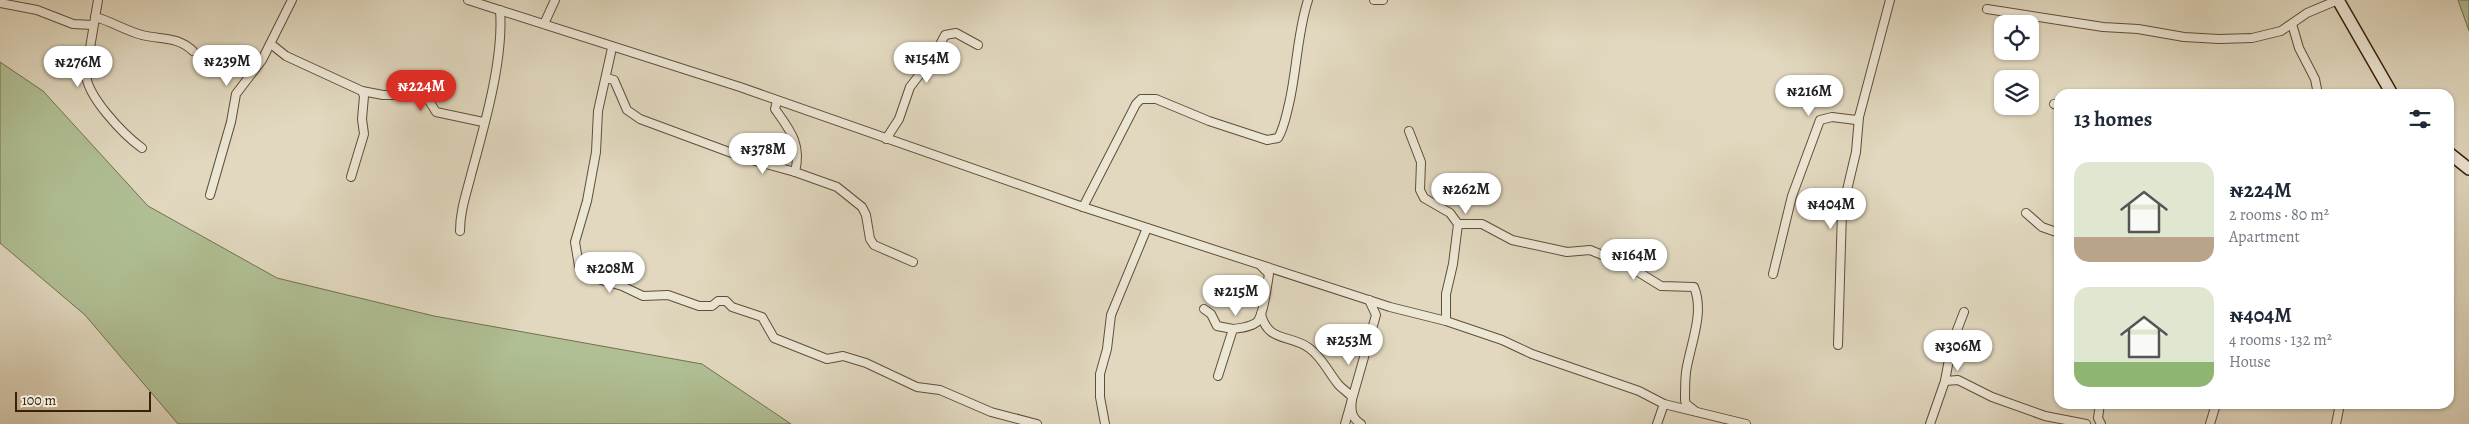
<!DOCTYPE html>
<html lang="en">
<head>
<meta charset="utf-8">
<style>
  body { margin:0; font-family:Alegreya,serif; background:#f6f6f7; color:#1f2937; height:100vh; display:flex; flex-direction:column; font-size:19px; white-space:nowrap }
  * { box-sizing:border-box; margin:0 }
  p { font-size:16px; color:#747a83 }
  .icon { flex:none; width:28px; height:28px; fill:none; stroke:currentColor; stroke-width:2; stroke-linecap:round; stroke-linejoin:round }
  .map { position:relative; flex:1; overflow:hidden }
  .panel { position:absolute; left:2054px; top:89px; width:400px; height:320px; display:flex; flex-direction:column; background:#fff; border-radius:15px; box-shadow:0 1px 4px #0004 }
  .panel>* { flex:none }
  .controls { position:absolute; left:1994px; top:15px; display:grid; gap:10px }
  .controls a { display:grid; place-items:center; width:45px; height:45px; border-radius:10px; background:#fff; box-shadow:0 1px 4px #0004; font-size:25px }
  .scale { position:absolute; left:15px; bottom:12px; width:136px; box-sizing:border-box; padding-left:5px; border:2px solid #382009; border-top:0; font-size:14px; line-height:18px; white-space:nowrap; color:#382009; -webkit-text-stroke:4px #ece6d5; paint-order:stroke }
  .price { position:absolute; translate:-50% -42px; padding:0 11px; border-radius:18px; background:#fff; color:#222; font-size:16px; line-height:32px; filter:drop-shadow(0 1px 2px #0008) }
  .price::after { content:''; position:absolute; left:50%; top:30px; width:15px; height:11px; margin-left:-8px; background:inherit; clip-path:polygon(0 0,100% 0,50% 100%) }
  .price.current { background:#d93025; color:#fff }
  ul { padding:0; list-style:none }
  li { display:flex; align-items:center; gap:15px; height:125px; padding:0 20px }
  li span { display:grid; place-items:center; flex:none; width:140px; height:100px; border-radius:15px; color:#555 }
  li>.icon { margin-inline-start:auto }
  span .icon { width:60px; height:60px; fill:#fffc; stroke-width:1 }
  li b { font-size:21px }
  h2 { display:flex; justify-content:space-between; align-items:center; height:60px; padding:0 20px; font-size:21px }
  .map>svg:first-child { display:block }
  .green { fill:#b0bf94; stroke:#74704e }
  .lines { fill:none; stroke-linecap:round; stroke-linejoin:round }
  .street-casing { stroke:#624e36; stroke-width:10 }
  .secondary-casing { stroke:#382009; stroke-width:14 }
  .street { stroke:#ece6d5; stroke-width:8 }
  .secondary { stroke:#ece6d5; stroke-width:11 }
</style>
</head>
<body>
<div class="map">
<svg width="2469" height="424" viewBox="0 0 2469 424">
  <rect width="100%" height="100%" fill="#e1d8bf"/>
  <filter id="stains"><feTurbulence type="fractalNoise" baseFrequency=".004" numOctaves="4"/><feColorMatrix values="0 0 0 0 .2 0 0 0 0 .09 0 0 0 0 .02 0 0 0 .5 -.17"/></filter>
  <radialGradient id="worn" r=".72"><stop offset=".6" stop-color="#630" stop-opacity="0"/><stop offset="1" stop-color="#630" stop-opacity=".3"/></radialGradient>
  <g class="green">
    <polygon points="2458,0 2469,0 2469,31"/>
    <polygon points="0,62 43,91 148,206 277,278 434,316 702,364 791,424 178,424 85,315 0,243"/>
  </g>
  <g class="lines">
    <g class="street-casing">
      <g id="street">
        <path d="M98 0 86 72C85 95 124 135 142 148"/>
        <polyline points="468,0 740,87 1083,207 1390,307 1446,321 1502,340 1532,354 1639,391 1664,404 1746,424"/>
        <polyline points="1374,0 1383,0"/>
        <polyline points="0,3 37,10 73,24 93,25"/>
        <polyline points="1987,9 2103,27 2138,29 2184,37 2219,39 2252,38 2281,31 2307,13 2338,0"/>
        <path d="M95 17C111 21 126 31 142 35 162 40 177 36 193 51"/>
        <polyline points="544,24 555,0"/>
        <polyline points="2292,24 2299,48 2315,79 2318,94"/>
        <polyline points="271,44 286,56 362,91 364,96 362,119 364,134 351,177"/>
        <polyline points="612,48 598,111 596,152 587,201 575,242 579,266 591,277 622,286 643,296 668,295 699,306 712,306 718,301 726,301 732,307 762,317 774,338 827,359 843,356 866,363 917,387 940,390 991,412 1037,424"/>
        <polyline points="606,78 614,80 627,110 640,119 748,159 795,172 837,187 862,207 866,215 870,239 874,245 913,262"/>
        <polyline points="362,91 383,95 395,95 405,92 411,93 428,99 436,112 483,122"/>
        <path d="M777 101 775 109C790 130 802 144 795 172"/>
        <polyline points="2054,104 2059,106"/>
        <polyline points="1409,131 1421,162 1420,190 1424,198 1450,213 1458,224 1453,264 1446,294 1446,321"/>
        <polyline points="886,139 899,119 910,87 934,56 945,35 956,33 978,45"/>
        <polyline points="210,195 231,122 236,94 262,60 292,0"/>
        <path d="M1083 207 1136 104 1141 99H1156L1209 121 1267 140 1278 138C1284 128 1286 116 1289 104 1297 70 1297 34 1308 0"/>
        <polyline points="2026,213 2042,227 2059,233"/>
        <path d="M1458 224H1482L1512 240 1567 252 1590 250 1627 265 1661 286 1694 287C1705 313 1690 345 1686 372 1685 381 1685 390 1685 400L1686 404 1695 411"/>
        <path d="M460 231C460 211 466 195 471 175 484 127 504 59 500 10"/>
        <polyline points="1773,274 1792,196 1820,120 1832,117 1856,120 1859,117 1890,0"/>
        <polyline points="1204,309 1211,314 1217,326 1233,329"/>
        <path d="M1261 314C1268 343 1290 334 1309 348 1322 357 1328 372 1338 384 1342 389 1348 392 1352 397 1351 409 1350 417 1361 424"/>
        <polyline points="1838,345 1842,211 1856,152 1859,117"/>
        <path d="M1218 376 1233 329C1241 328 1251 327 1257 322 1264 314 1267 285 1269 274L1262 267"/>
        <polyline points="1945,381 1958,380 1992,397 2045,416 2086,424"/>
        <polyline points="2100,404 2098,418 2101,424"/>
        <polyline points="1105,424 1100,397 1100,374 1107,349 1111,315 1147,228"/>
        <polyline points="1345,424 1376,315 1369,300"/>
        <polyline points="1657,424 1664,404"/>
        <polyline points="1930,424 1945,381 1952,343 1964,312"/>
        <polyline points="2210,424 2216,404"/>
        <polyline points="2336,424 2340,404"/>
      </g>
    </g>
    <g class="secondary-casing">
      <g id="secondary">
        <polyline points="2338,0 2392,94"/>
        <polyline points="2449,153 2469,169"/>
      </g>
    </g>
    <use href="#street" class="street"/>
    <use href="#secondary" class="secondary"/>
  </g>
  <rect width="100%" height="100%" filter="url(#stains)"/>
  <rect width="100%" height="100%" fill="url(#worn)"/>
</svg>
<div class="controls">
<a><svg class="icon" aria-label="locate" viewBox="0 0 24 24"><circle cx="12" cy="12" r="6"/><path d="M12 2v4M12 18v4M2 12h4M18 12h4"/></svg></a>
<a><svg class="icon" aria-label="layers" viewBox="0 0 24 24"><path d="M12 4l9 5-9 5-9-5zM3 14l9 5 9-5"/></svg></a>
</div>
<div class="scale">100 m</div>
<b class="price" style="left:927px;top:84px">₦154M</b>
<b class="price" style="left:227px;top:87px">₦239M</b>
<b class="price" style="left:78px;top:88px">₦276M</b>
<b class="price current" style="left:421px;top:112px">₦224M</b>
<b class="price" style="left:1809px;top:117px">₦216M</b>
<b class="price" style="left:763px;top:175px">₦378M</b>
<b class="price" style="left:1466px;top:215px">₦262M</b>
<b class="price" style="left:1831px;top:230px">₦404M</b>
<b class="price" style="left:1634px;top:281px">₦164M</b>
<b class="price" style="left:610px;top:294px">₦208M</b>
<b class="price" style="left:1236px;top:317px">₦215M</b>
<b class="price" style="left:1349px;top:366px">₦253M</b>
<b class="price" style="left:1958px;top:372px">₦306M</b>
<section class="panel">
<h2>13 homes<svg class="icon" aria-label="filters" viewBox="0 0 24 24"><path d="M4 7h16M4 17h16"/><circle cx="9" cy="7" r="2"/><circle cx="15" cy="17" r="2"/></svg></h2>
<ul>
<li><span style="background:linear-gradient(#dfe7d0 75%,#b9a48a 0)"><svg class="icon" aria-label="home" viewBox="0 0 24 24"><path d="M3 11l9-7 9 7M6 9v11h12V9"/></svg></span><div><b>₦224M</b><p>2 rooms · 80 m²</p><p>Apartment</p></div></li>
<li><span style="background:linear-gradient(#dfe7d0 75%,#8fb573 0)"><svg class="icon" aria-label="home" viewBox="0 0 24 24"><path d="M3 11l9-7 9 7M6 9v11h12V9"/></svg></span><div><b>₦404M</b><p>4 rooms · 132 m²</p><p>House</p></div></li>
</ul>
</section>
</div>
</body>
</html>
